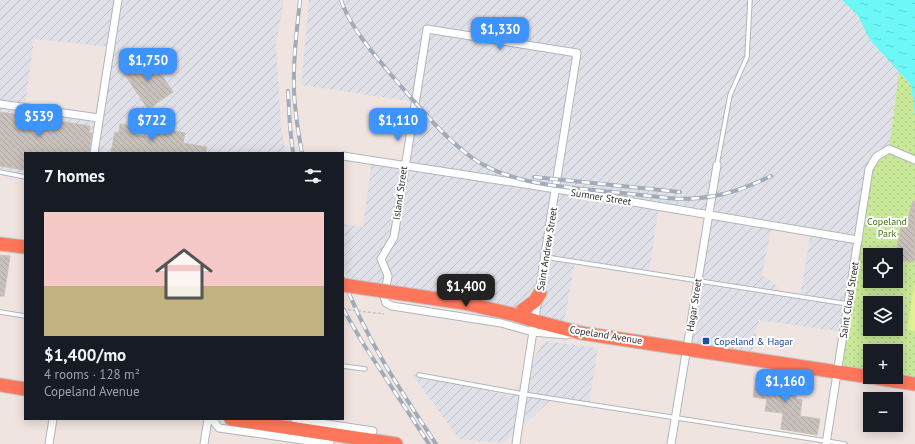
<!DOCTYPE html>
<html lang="en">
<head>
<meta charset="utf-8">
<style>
  body { margin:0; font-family:"PT Sans",sans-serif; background:#20242c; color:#f1f3f6; height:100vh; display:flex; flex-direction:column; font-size:15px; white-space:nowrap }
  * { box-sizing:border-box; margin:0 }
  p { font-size:13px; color:#9ea1a6 }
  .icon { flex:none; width:22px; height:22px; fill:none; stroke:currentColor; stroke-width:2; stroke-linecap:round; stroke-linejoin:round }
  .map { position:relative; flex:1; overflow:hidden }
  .sheet { position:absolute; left:24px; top:152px; width:320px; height:268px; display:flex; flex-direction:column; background:#171b24; border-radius:0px; box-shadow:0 2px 10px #0003 }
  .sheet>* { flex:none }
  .fabs { position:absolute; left:863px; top:248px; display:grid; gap:8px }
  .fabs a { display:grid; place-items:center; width:40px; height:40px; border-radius:0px; background:#171b24; box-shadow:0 2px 10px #0003; font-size:20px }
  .price { position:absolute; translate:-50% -34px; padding:0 9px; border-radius:8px; background:#3d94ff; color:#fff; font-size:13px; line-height:26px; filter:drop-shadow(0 1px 2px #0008) }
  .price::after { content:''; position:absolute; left:50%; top:24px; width:12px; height:9px; margin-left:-6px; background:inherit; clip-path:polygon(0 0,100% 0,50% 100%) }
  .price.selected { background:#222; color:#fff }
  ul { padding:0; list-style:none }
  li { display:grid; align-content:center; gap:8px; height:212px; padding:0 20px }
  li+li { border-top:1px solid #363941 }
  li span { display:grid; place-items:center; height:124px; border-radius:0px; color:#555 }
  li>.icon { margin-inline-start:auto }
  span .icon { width:72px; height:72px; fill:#fffc; stroke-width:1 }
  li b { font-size:17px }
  h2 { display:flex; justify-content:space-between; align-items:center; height:48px; padding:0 20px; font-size:17px }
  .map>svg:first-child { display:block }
  .industrial { fill:url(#industrial-furrows); fill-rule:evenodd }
  .green { fill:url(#green-dots); fill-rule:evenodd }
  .pitch { fill:#e2f195 }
  .water { fill:url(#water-ripples) }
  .building { fill:url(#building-back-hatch); stroke:#ccc0b9 }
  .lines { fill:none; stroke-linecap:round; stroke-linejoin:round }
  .lane-casing { stroke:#b0b6be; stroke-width:5.5 }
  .street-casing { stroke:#b0b6be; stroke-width:9 }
  .highway-casing { stroke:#c4c4c4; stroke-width:15 }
  .path { stroke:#c4c4c4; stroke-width:1.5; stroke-dasharray:3 2; stroke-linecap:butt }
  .lane { stroke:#fff; stroke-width:3.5 }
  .street { stroke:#fff; stroke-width:7 }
  .highway { stroke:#ff775b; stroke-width:13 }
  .rail-casing { stroke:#a1abb9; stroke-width:4 }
  .rail { stroke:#fff; stroke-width:2.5; stroke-dasharray:8; stroke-linecap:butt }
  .highway-bridge-casing { stroke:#c4c4c4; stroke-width:15; stroke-linecap:butt }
  .highway-bridge { stroke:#ff775b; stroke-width:13 }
  .transit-dot { fill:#1a4fb4; stroke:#fff; stroke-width:1.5 }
  .labels { text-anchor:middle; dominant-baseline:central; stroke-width:4; stroke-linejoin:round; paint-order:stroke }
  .street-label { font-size:10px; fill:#2e2e2e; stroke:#fff }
  .park-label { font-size:10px; fill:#417216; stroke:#fff }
  .transit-label { font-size:10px; fill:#164399; stroke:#fff; text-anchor:start }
</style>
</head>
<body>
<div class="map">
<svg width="915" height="444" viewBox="0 0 915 444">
  <defs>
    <pattern id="industrial-furrows" width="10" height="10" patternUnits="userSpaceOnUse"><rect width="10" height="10" fill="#e0e0e8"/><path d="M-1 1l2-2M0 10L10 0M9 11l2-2" fill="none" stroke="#c0c0c7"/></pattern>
    <pattern id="green-dots" width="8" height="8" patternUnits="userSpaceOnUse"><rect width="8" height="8" fill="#c9e999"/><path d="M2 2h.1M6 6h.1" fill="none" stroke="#adc884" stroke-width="1.8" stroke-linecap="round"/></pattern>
    <pattern id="water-ripples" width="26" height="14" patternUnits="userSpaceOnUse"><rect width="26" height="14" fill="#6df7f7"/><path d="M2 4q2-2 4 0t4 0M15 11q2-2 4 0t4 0" fill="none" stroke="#5fd4d4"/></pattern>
    <pattern id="building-back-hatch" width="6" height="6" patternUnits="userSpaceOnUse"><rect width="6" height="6" fill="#c8c0bb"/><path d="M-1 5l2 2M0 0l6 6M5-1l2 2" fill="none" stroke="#aca5a1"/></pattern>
  </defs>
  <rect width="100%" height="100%" fill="#f0e4e0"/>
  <g class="industrial">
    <path d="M0 0H284L276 44 281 128 286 153H25V177L0 172ZM34 39 110 47 99 118 25 107Z"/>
    <path d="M309 0H842L858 16 870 40 899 72 889 149 844 332 759 320 751 358 687 348 709 215 659 207 649 272 575 261 563 328 350 287 343 266V224L363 227 372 160 404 165 415 102 301 85ZM772 225 811 232 800 296 781 294 776 285 762 275Z"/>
    <polygon points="544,341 598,348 589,404 553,398 504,443 459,439 412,374 512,396"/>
  </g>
  <path class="green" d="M899 72 911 85 915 116V384L896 377V351H870V377L838 372 869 169 889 149ZM870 255H896V281H870ZM870 303H896V329H870Z"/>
  <polygon class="pitch" points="915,281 915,331 907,330"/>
  <polygon class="water" points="842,0 915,0 915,116 911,85 870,40 858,16"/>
  <g class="building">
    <polygon points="148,55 173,92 148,109 123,72"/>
    <polygon points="0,112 90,126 89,132 92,133 89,153 25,153 25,170 0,166"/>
    <polygon points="120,124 136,126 135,135 155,138 157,128 185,133 183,143 207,147 206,153 111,153 115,132 119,133"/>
    <polygon points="913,201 915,201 915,255 914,262 896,260 896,252 902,224 906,225"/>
    <polygon points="0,255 10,256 4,296 0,296"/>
    <polygon points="770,374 795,378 794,385 798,385 796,399 802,400 800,416 820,419 817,435 781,429 783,413 765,411 767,399 753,397 756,378 769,381"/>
  </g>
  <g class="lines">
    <g class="lane-casing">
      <g id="lane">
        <polyline points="717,165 730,95 747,57 750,0"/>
        <polyline points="0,172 25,177"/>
        <path d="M545 257C646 272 747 288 848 304"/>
        <polyline points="0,312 25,316"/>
        <polyline points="343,366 365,369"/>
        <polyline points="419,375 523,394 845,444"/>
      </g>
    </g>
    <g class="street-casing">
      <g id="street">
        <polyline points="0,104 99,118"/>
        <polyline points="94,153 118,0"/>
        <polyline points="343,156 556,189 858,240"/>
        <polyline points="212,419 219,428 330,444"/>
        <polyline points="295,419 373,431"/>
        <polyline points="49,444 53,419"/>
        <polyline points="204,444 208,419"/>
        <path d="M516 444C535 314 556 184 577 53L427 29 394 237 381 259 388 276 384 297 386 303 392 306 501 323 533 332 566 335 571 334"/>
        <polyline points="671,444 717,165"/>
        <polyline points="826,444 869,169 876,157 889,149 915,160"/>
      </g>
    </g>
    <g class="highway-casing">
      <g id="highway">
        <polyline points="0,244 25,247"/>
        <polyline points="516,315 535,321 581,333 870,377"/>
        <polyline points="516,315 535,301 540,293"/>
        <polyline points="871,377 915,384"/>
        <polyline points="0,385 25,389"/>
        <polyline points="231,419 396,444"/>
      </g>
    </g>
    <polyline class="path" points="343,309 384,314"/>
    <use href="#lane" class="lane"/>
    <use href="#street" class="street"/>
    <use href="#highway" class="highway"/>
    <g class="rail-casing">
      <g id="rail">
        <path d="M300 0C297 29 293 57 294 86 294 109 298 131 302 153"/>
        <path d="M341 0C351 30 379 60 399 84 422 110 452 147 482 164 516 183 555 186 593 190 621 193 650 196 678 199 714 199 738 192 771 176"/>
        <polyline points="288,91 290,127 293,153"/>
        <polyline points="534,177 680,192"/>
        <path d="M343 278C365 338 401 391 436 444"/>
        <polyline points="343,309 364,345 429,444"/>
      </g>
    </g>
    <use href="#rail" class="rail"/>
    <g class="highway-bridge-casing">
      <polyline id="highway-bridge" points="343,285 464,303 516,315"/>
    </g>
    <use href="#highway-bridge" class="highway-bridge"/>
  </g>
  <rect class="transit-dot" x="702" y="337" width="8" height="8" rx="2"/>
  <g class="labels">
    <g class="street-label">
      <text transform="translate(400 193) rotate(-82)">Island Street</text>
      <text transform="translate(601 197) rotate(9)">Sumner Street</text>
      <text transform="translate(547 249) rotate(-81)">Saint Andrew Street</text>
      <text transform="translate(849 300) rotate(-81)">Saint Cloud Street</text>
      <text transform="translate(694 305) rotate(-81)">Hagar Street</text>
      <text transform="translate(606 335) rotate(9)">Copeland Avenue</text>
    </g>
    <g class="park-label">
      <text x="887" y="221">Copeland<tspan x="887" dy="12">Park</tspan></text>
    </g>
    <g class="transit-label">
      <text x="714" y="341">Copeland &amp; Hagar</text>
    </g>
  </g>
</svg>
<div class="fabs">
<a><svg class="icon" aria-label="locate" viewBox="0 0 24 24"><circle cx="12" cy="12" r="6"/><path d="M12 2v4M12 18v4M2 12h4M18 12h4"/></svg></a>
<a><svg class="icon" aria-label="layers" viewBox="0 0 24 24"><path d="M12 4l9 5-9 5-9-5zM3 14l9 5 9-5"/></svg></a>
<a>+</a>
<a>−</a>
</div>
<b class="price" style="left:500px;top:51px">$1,330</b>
<b class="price" style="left:148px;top:82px">$1,750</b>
<b class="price" style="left:39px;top:138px">$539</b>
<b class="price" style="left:152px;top:142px">$722</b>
<b class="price" style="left:398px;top:142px">$1,110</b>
<b class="price selected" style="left:466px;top:308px">$1,400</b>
<b class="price" style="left:785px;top:403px">$1,160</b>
<section class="sheet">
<h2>7 homes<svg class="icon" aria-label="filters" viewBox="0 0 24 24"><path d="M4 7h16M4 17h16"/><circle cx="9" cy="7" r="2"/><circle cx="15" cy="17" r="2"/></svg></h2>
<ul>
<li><span style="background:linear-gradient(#f6c9c9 60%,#c2b280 0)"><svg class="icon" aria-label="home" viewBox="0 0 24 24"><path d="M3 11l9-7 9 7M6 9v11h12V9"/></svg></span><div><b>$1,400/mo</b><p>4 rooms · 128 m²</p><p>Copeland Avenue</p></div></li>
</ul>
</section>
</div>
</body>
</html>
